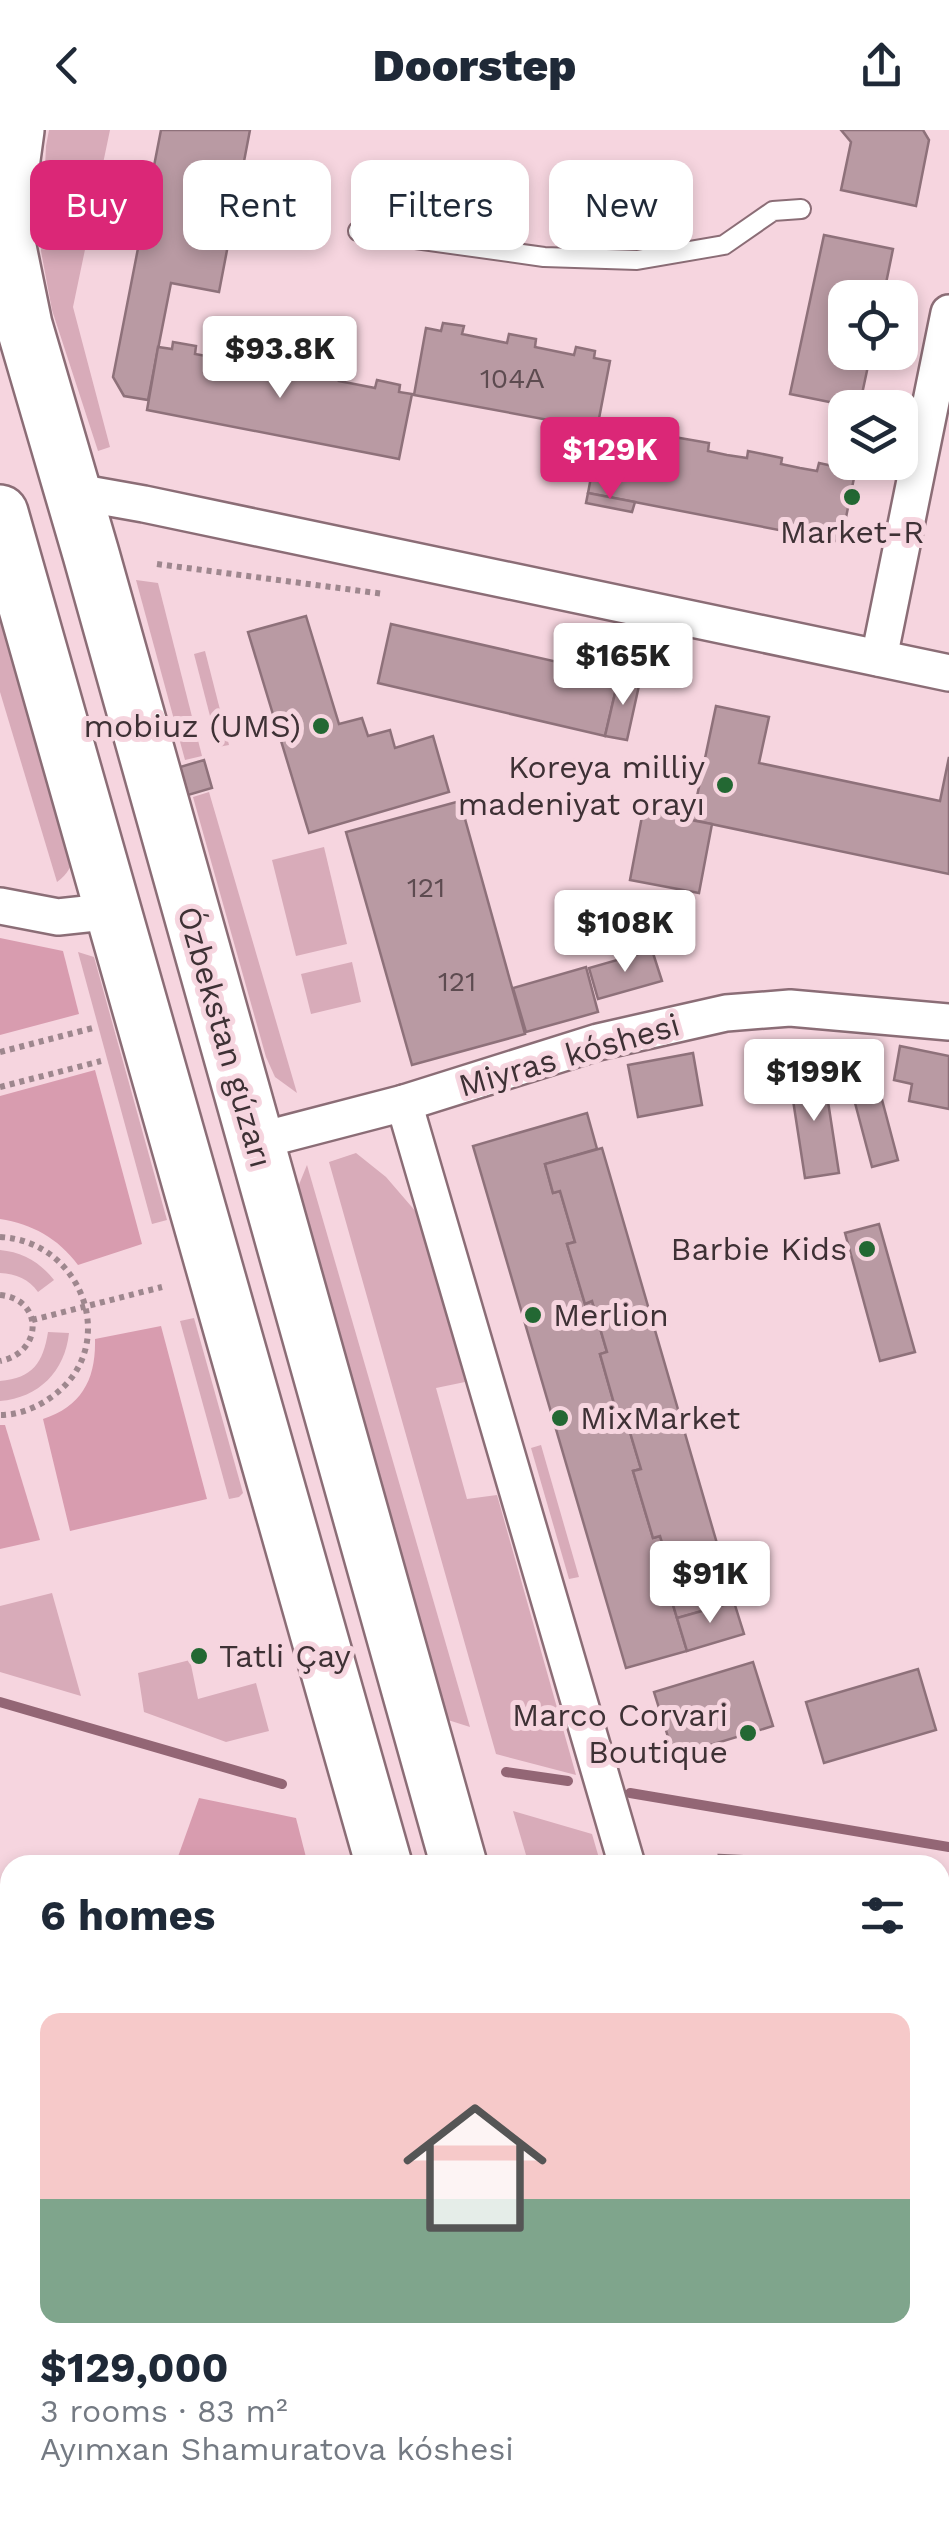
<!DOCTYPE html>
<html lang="en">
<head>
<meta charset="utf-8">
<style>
  body { margin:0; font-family:"Work Sans",sans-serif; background:#f2f2f3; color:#1f2937; height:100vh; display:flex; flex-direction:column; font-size:38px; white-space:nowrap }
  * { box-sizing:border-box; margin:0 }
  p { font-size:32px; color:#747a83 }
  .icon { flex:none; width:55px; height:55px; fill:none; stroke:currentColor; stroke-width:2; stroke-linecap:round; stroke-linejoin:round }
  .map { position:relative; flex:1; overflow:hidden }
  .sheet { position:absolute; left:0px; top:1725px; width:950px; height:672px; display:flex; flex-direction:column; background:#fff; border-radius:30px 30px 0 0; box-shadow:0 5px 15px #0003 }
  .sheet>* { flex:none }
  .banner { position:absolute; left:30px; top:30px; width:890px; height:90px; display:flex; gap:20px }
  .controls { position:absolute; left:828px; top:150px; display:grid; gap:20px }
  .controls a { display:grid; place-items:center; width:90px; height:90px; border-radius:20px; background:#fff; box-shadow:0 5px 15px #0003; font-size:50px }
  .price { position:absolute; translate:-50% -85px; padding:0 22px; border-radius:10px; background:#fff; color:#222; font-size:32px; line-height:65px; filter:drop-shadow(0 2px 5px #0008) }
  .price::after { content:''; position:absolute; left:50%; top:60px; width:30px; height:22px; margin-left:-15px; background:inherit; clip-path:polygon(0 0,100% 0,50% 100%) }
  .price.selected { background:#db2777; color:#fff }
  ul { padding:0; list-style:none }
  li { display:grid; align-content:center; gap:20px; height:530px; padding:0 40px }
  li+li { border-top:2px solid #e0e1e3 }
  li span { display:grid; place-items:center; height:310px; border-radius:20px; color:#555 }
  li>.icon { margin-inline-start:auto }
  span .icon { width:180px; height:180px; fill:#fffc; stroke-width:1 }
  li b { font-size:42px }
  h2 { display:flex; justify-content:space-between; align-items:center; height:120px; padding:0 40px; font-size:42px }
  .tag { padding:0 35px; border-radius:20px; background:#fff; box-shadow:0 5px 15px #0003; font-size:35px; line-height:90px }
  .tag.selected { background:#db2777; color:#fff }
  header { display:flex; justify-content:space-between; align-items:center; height:130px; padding:0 40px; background:#fff; font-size:45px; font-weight:800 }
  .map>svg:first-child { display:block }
  .green { fill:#d8abb9 }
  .forest { fill:#d89caf }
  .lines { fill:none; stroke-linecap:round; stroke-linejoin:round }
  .stream { stroke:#936675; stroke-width:10 }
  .building { fill:#b99aa3; stroke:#8e717a; stroke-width:2.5 }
  .service-casing { stroke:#8b6d76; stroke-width:22 }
  .minor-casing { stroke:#8b6d76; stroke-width:40 }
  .secondary-casing { stroke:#8b6d76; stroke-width:55 }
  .primary-casing { stroke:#8b6d76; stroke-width:60 }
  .path { stroke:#9e878e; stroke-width:6; stroke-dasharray:5 5; stroke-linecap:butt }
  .service { stroke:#fff; stroke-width:18 }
  .minor { stroke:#fff; stroke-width:35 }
  .secondary { stroke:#fff; stroke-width:50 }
  .primary { stroke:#fff; stroke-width:55 }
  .poi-dot { fill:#236833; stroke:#f6d5df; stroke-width:4 }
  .labels { text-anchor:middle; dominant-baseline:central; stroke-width:10; stroke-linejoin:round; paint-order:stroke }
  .number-label { font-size:28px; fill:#5d4b50 }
  .poi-label { font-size:32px; fill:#3e3135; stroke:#f6d5df; text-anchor:end }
  .street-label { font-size:32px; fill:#3e3135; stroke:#f6d5df }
</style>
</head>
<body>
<header><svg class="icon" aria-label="back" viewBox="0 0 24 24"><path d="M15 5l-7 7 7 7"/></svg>Doorstep<svg class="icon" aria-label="share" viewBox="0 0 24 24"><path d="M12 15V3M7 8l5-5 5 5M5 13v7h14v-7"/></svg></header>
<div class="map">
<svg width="949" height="2396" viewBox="0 0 949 2396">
  <rect width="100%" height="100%" fill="#f6d5df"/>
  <g class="green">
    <polygon points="49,0 110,0 73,177 110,317 98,321 52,180 41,121 46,16"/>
    <polygon points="136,450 158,453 202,626 185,630"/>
    <path d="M0 484 74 725C71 737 68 744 57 752L0 562Z"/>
    <polygon points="205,521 229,615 218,617 194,524"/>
    <polygon points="209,662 297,963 275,947 266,927 193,667"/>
    <polygon points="324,717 347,814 296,826 272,730"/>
    <polygon points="78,822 94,827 167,1090 152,1094"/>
    <polygon points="352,832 361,872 311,884 301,844"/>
    <polygon points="356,1023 386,1047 417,1083 465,1252 436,1258 467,1369 497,1365 576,1645 496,1624 329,1032"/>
    <polygon points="307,1035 470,1597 448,1590 299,1079 298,1057"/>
    <path d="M0 1120C22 1122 40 1132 54 1150L38 1162C29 1149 16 1144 0 1143Z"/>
    <polygon points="194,1188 243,1363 239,1367 229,1369 180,1191"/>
    <path d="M48 1202 69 1203C65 1241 39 1268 0 1271V1251C33 1248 43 1233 48 1202Z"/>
    <polygon points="541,1315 579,1447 569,1449 531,1318"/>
    <polygon points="52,1463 81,1566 0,1542 0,1476"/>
    <polygon points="190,1530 198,1569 256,1553 269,1601 226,1612 144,1582 138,1543"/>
    <polygon points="513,1681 592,1704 601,1735 529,1735"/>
  </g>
  <g class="forest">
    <polygon points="0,808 63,821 79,884 0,905"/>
    <path d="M95 940 142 1114 78 1135C58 1108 32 1094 0 1089V966Z"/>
    <path d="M161 1196 207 1369 70 1401 43 1289C82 1276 96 1249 95 1209Z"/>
    <polygon points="0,1295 5,1295 40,1410 0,1419"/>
    <polygon points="199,1668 296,1688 308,1735 175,1735"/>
    <polygon points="274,2388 445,2388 447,2396 276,2396"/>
  </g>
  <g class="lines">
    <g class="stream">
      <polyline points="0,1572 282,1654"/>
      <polyline points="506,1642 568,1651"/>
      <polyline points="630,1663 949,1717"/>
    </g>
  </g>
  <g class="building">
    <polygon points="161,0 250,0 219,162 171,153 148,270 124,266 113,247"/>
    <polygon points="841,0 923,0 929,10 916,76 841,60 851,12"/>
    <polygon points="824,105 893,119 883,168 845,168 845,222 871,222 859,278 790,264"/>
    <polygon points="443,193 464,196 462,204 507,213 509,204 536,209 535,217 574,225 576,217 595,221 594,228 610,231 597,299 414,265 426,198 441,201"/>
    <polygon points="173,212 196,216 195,224 212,227 231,231 233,223 267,230 266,237 305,245 306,237 341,244 339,251 375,258 377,250 400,255 399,262 412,264 399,329 147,280 158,217 172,219"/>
    <polygon points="615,295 638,299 637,307 655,311 673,314 674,307 709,313 708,321 727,325 747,328 748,321 782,328 781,334 800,338 817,341 819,333 842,338 841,345 854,348 841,412 588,363 600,300 613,303"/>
    <polygon points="588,363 635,372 632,382 586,373"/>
    <polygon points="306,486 339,594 362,588 368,606 390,600 395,618 433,606 449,662 309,703 248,502"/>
    <polygon points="391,494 619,546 605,606 378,553"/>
    <polygon points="619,546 640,551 627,610 605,606"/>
    <polygon points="716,576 769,587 759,633 940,671 949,627 949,744 692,690"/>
    <polygon points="204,630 212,658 188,665 180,637"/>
    <polygon points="460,671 525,904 412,935 346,702"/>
    <polygon points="643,681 712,694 699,763 630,750"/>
    <polygon points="652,820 662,851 598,869 589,838"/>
    <polygon points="586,837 598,882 526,902 513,858"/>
    <polygon points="900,916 949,926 949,979 909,971 912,954 894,950"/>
    <polygon points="868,917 898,1030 872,1037 842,924"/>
    <polygon points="693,923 702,975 638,987 628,935"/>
    <polygon points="823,939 839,1043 805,1048 789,944"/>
    <polygon points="587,983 597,1019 545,1034 553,1063 560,1061 575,1112 567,1114 585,1174 592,1171 607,1222 600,1224 619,1291 626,1289 641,1339 633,1341 653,1408 660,1406 674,1453 667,1455 687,1521 626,1538 473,1016"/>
    <polygon points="602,1018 734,1472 677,1488 667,1455 674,1453 660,1406 653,1408 633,1341 641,1339 626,1289 619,1291 600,1224 607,1222 592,1171 585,1174 567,1114 575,1112 560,1061 553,1063 545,1034"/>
    <polygon points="879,1094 915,1222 880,1231 845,1103"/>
    <polygon points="734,1472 744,1504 687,1521 677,1488"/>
    <polygon points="753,1532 773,1596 674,1626 654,1562"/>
    <polygon points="918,1539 936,1600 824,1633 806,1572"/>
    <polygon points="719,1725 778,1728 780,1735 722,1735"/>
    <polygon points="0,1768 10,1772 10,1812 0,1835"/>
    <polygon points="949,1981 949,2036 940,2038 940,1983"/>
    <polygon points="0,1997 10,2001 10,2066 0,2062"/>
    <polygon points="949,2036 949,2108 940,2111 940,2038"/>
    <polygon points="40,2388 73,2388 76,2396 16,2396"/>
    <polygon points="137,2388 238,2388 240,2396 139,2396"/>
  </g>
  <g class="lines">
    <g class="service-casing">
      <polyline id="service" points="358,101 544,127 637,130 724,115 773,81 801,79"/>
    </g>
    <g class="minor-casing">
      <g id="minor">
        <polyline points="71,361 144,374 949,543"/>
        <polyline points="879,528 949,183"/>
        <polyline points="0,776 58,787 114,781"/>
        <polyline points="404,973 627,1735"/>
        <polyline points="254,1012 404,973 598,912 726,883 790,878 949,892"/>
        <polyline points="0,1935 10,1939"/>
      </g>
    </g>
    <g class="secondary-casing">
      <polyline id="secondary" points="940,2316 949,2313"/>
    </g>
    <g class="primary-casing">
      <g id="primary">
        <polyline points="0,78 24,195 91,424 459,1735"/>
        <polyline points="3,95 16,0"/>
        <polyline points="0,383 384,1735"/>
        <polyline points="571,2388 574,2396"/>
        <polyline points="643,2388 646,2396"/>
      </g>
    </g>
    <g class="path">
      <polyline points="157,434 384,464"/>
      <polyline points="0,922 93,898"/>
      <polyline points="0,957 101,931"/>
      <path d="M0 1107C84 1111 122 1219 50 1268 36 1278 18 1285 0 1285"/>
      <path d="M0 1165C44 1169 43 1223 0 1231"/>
      <polyline points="32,1190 162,1157"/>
    </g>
    <use href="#service" class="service"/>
    <use href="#minor" class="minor"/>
    <use href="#secondary" class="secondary"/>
    <use href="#primary" class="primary"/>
  </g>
  <g class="poi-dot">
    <circle cx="852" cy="367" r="10"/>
    <circle cx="321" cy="596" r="10"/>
    <circle cx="725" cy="655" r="10"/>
    <circle cx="867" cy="1119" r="10"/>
    <circle cx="533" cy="1185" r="10"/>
    <circle cx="560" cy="1288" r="10"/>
    <circle cx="199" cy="1526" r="10"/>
    <circle cx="748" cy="1603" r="10"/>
  </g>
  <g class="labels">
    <g class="number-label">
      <text x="512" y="248">104А</text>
      <text x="426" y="757">121</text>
      <text x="457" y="851">121</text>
    </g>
    <g class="poi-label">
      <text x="852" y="402" text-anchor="middle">Market-R</text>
      <text x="301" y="596">mobiuz (UMS)</text>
      <text x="705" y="637">Koreya milliy<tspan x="705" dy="37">madeniyat orayı</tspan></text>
      <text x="847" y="1119">Barbie Kids</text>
      <text x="553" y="1185" text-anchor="start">Merlion</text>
      <text x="580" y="1288" text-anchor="start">MixMarket</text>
      <text x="219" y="1526" text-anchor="start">Tatli Çay</text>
      <text x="728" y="1585">Marco Corvari<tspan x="728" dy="37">Boutique</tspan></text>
    </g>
    <g class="street-label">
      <text transform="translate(225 907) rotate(74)">Ózbekstan gúzarı</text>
      <text transform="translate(569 925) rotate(-16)">Miyras kóshesi</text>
    </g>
  </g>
</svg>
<div class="controls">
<a><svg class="icon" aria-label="locate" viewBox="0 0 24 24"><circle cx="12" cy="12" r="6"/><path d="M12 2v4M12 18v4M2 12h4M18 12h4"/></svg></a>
<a><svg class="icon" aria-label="layers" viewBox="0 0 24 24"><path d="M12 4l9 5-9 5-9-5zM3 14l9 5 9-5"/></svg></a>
</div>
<b class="price" style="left:280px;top:271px">$93.8K</b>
<b class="price selected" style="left:610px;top:372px">$129K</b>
<b class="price" style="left:623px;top:578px">$165K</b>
<b class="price" style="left:625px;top:845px">$108K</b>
<b class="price" style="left:814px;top:994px">$199K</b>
<b class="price" style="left:710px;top:1496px">$91K</b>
<div class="banner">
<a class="tag selected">Buy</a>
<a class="tag">Rent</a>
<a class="tag">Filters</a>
<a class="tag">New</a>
</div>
<section class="sheet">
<h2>6 homes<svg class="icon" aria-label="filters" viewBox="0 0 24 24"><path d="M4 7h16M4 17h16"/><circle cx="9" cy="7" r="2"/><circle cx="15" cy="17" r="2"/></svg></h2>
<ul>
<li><span style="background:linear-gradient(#f6c9c9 60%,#7fa58c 0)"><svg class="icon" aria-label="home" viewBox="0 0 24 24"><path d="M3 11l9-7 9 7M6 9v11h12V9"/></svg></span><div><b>$129,000</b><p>3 rooms · 83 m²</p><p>Ayımxan Shamuratova kóshesi</p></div></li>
</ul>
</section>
</div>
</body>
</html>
